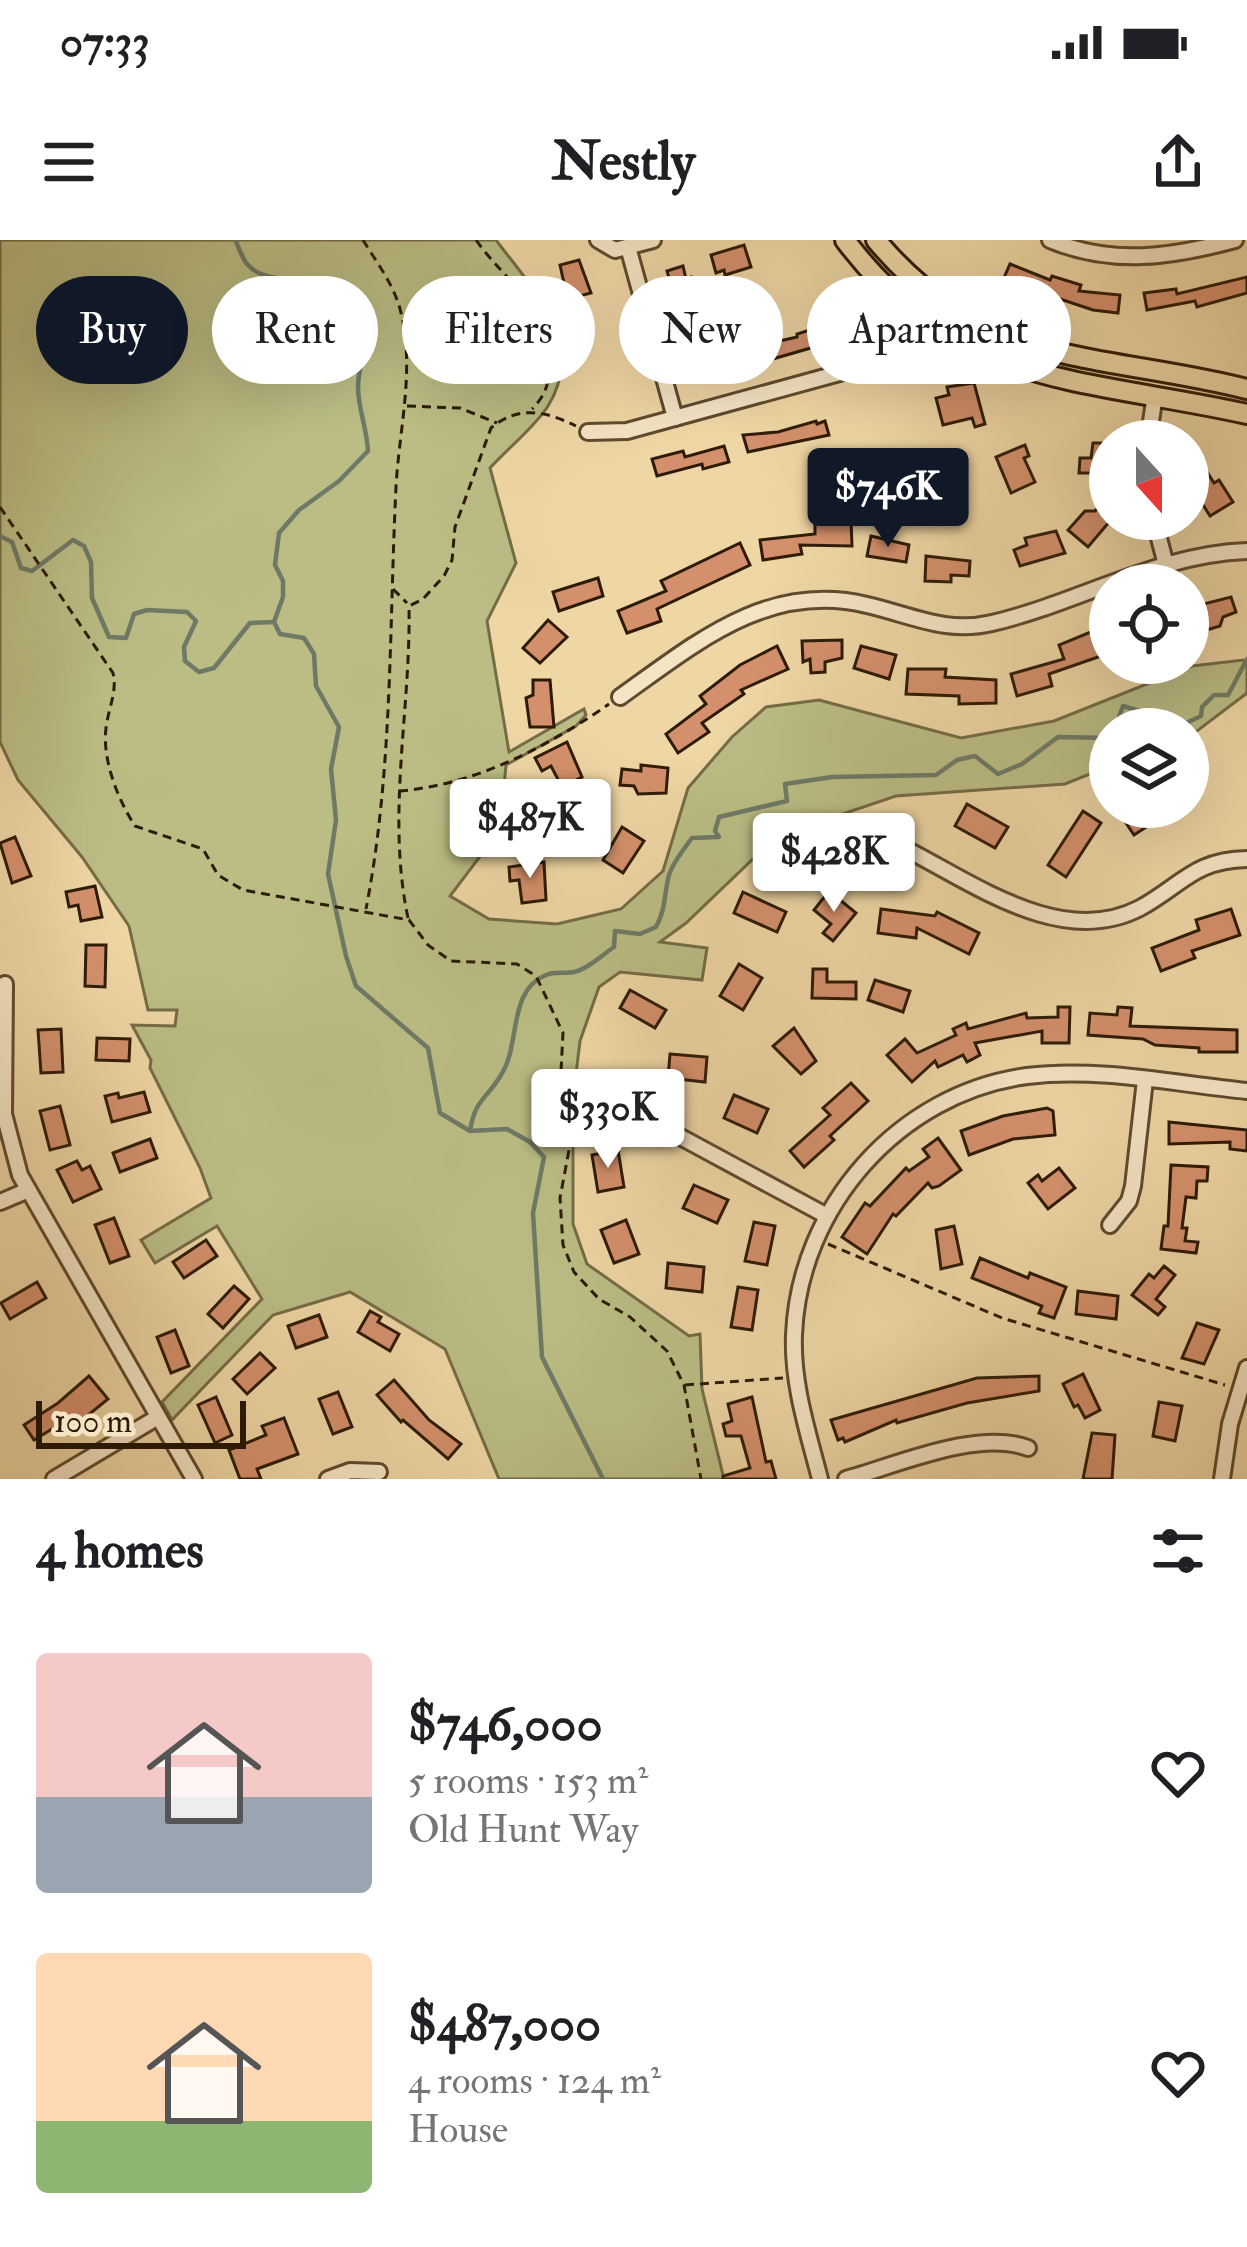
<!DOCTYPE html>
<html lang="en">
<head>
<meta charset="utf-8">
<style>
  body { margin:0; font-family:"IM FELL Double Pica",serif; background:#f2f2f2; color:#202124; height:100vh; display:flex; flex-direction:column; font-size:45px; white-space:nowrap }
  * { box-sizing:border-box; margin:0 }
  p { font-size:39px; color:#757577 }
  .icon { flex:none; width:66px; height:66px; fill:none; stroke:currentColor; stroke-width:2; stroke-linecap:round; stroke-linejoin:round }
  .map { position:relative; height:1239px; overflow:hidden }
  .drawer { display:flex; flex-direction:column; background:#fff; flex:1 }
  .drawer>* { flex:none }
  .banner { position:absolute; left:36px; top:36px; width:1176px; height:108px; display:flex; gap:24px }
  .needle { width:78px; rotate:159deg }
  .controls { position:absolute; left:1089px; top:180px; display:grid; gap:24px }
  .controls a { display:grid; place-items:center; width:120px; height:120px; border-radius:50%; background:#fff; box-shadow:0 12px 48px #0002; font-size:60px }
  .scale { position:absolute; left:36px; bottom:30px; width:210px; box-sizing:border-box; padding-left:12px; border:6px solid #2d1b06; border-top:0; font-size:33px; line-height:42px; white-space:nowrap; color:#2d1b06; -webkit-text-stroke:9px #f5e4c4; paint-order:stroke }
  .price { position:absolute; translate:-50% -102px; padding:0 27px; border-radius:12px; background:#fff; color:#222; font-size:39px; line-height:78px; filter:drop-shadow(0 3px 6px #0008) }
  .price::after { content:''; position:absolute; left:50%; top:72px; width:36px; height:27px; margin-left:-18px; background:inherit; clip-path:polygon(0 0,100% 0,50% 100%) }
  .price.on { background:#111827; color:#fff }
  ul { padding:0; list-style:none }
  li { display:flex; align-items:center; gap:36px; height:300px; padding:0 36px }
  li span { display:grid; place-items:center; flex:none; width:336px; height:240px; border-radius:12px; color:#555 }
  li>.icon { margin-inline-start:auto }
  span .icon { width:144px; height:144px; fill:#fffc; stroke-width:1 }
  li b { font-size:51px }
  h2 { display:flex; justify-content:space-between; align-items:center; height:144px; padding:0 36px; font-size:51px }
  .pill { padding:0 42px; border-radius:54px; background:#fff; box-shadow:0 12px 48px #0002; font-size:42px; line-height:108px }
  .pill.on { background:#111827; color:#fff }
  .status { display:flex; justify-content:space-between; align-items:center; height:84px; padding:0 60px; background:#fff; direction:ltr }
  .status svg { height:33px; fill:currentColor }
  header { display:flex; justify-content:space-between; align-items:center; height:156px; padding:0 36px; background:#fff; font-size:54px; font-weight:700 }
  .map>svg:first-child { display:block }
  .green { fill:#bbbd85; stroke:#746c46; stroke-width:3 }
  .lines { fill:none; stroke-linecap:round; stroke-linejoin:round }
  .stream { stroke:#6e7a66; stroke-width:4.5 }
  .building { fill:#d4906c; stroke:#2d1b06; stroke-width:3 }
  .minor-casing { stroke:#5e4a2e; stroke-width:20 }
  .major-casing { stroke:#2d1b06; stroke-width:24 }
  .path { stroke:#2d1b06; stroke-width:3; stroke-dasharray:9 6; stroke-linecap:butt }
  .minor { stroke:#f5e4c4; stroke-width:14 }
  .major { stroke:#efd6a5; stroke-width:18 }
</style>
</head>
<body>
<div class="status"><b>07:33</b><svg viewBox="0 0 49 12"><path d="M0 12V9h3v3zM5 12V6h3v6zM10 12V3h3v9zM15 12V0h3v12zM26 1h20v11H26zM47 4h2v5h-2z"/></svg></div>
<header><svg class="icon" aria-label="menu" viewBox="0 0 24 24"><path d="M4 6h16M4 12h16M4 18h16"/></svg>Nestly<svg class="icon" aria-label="share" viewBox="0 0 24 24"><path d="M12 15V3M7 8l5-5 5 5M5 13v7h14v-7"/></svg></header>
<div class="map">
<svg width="1247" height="1239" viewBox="0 0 1247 1239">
  <rect width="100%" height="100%" fill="#efd6a5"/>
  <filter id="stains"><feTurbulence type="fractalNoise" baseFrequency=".00167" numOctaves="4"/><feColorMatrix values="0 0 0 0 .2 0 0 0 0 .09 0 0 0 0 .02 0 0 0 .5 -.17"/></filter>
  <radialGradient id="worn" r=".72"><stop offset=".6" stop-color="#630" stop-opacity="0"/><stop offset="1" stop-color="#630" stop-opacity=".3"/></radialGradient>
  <path class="green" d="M0 0H496C532 48 587 104 548 166 534 188 508 208 490 228L516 323 487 381 509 512 584 469 586 475 576 486 506 525 500 590 450 656 489 679 557 684 621 669 663 631 688 548 732 497 766 467 819 460 961 498 1054 481 1192 426 1243 420 1247 425V453L1197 491 1188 494V489H1110V526L1065 544 896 556 777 596 686 683 660 702 707 708 702 740 620 732 599 747 580 801 573 858V984L587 1024 689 1096 700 1094 702 1149 724 1239H499L445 1109 350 1052 273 1075 172 1180 162 1162 262 1059 217 986 155 1023 141 1000 211 958 200 928 150 828 151 820 132 785 175 786 177 770H148L129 686 82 617 18 540 0 502Z"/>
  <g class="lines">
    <g class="stream">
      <path d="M235 0C239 7 242 19 248 25 274 55 349 20 364 82 370 104 358 125 358 147 358 168 367 189 368 211L339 241 299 270 279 293 275 325 283 341V357L274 382 280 394 304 398 314 414 316 446 339 487 331 529 336 580 328 634 346 716 356 746 428 808 440 873 470 891 507 889 530 902 544 917 533 973 542 1117 603 1239"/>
      <polyline points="0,296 12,302 21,328 32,331 73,300 84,306 91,322 92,358 109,397 126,398 134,374 147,370 187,372 196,381 184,407 185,421 199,432 214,428 250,383 274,382"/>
      <polyline points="1124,489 1119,477 1123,466 1184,484 1201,476 1202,467 1214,455 1228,455 1247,419"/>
      <path d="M470 891C475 859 486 860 501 835 521 805 507 751 546 735 554 731 565 734 574 732 588 729 602 715 614 707L615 691 640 694 656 687C666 669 664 654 669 635 673 622 684 609 692 598L719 597 715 591 719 577 787 561 785 544 832 537 936 535 957 520 975 516 998 534 1022 524 1058 497 1110 498"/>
    </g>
  </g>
  <g class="building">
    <polygon points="744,5 751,27 725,35 724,30 716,33 711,15"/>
    <polygon points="579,20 591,53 572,58 570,51 566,52 560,25"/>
    <polygon points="1010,24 1050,40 1052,36 1081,45 1079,51 1120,55 1118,73 1093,70 1003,40"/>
    <polygon points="683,26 686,39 691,37 696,64 678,69 667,31"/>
    <polygon points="1247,37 1247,53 1197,67 1195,61 1147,70 1144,53 1176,49 1177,54"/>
    <polygon points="816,88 820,103 814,107 745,127 740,110 797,97 797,94"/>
    <polygon points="974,143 985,184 975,187 972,178 943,185 936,158 949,155 947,147"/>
    <polygon points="816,181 817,184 825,181 829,195 748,212 743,195 778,192"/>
    <polygon points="1093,203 1110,203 1110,240 1091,239 1091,233 1079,233 1080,218 1091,218"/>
    <polygon points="1025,205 1029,216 1024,218 1035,242 1011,253 996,217"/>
    <polygon points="724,206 729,222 703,229 702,224 657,236 652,219 683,211 685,217"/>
    <polygon points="1204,227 1214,243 1219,240 1233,262 1210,276 1188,241 1188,237"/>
    <polygon points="960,231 966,248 932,266 920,260 913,244 942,233 943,237"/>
    <polygon points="1110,254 1110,281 1088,307 1068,290 1085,271 1095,271"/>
    <polygon points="851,280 852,306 800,305 802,314 763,320 760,300 815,294 815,281"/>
    <polygon points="1056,291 1065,313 1020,326 1014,310 1027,305 1025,298"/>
    <polygon points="871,296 909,305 906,322 867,316"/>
    <polygon points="740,303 750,325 657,369 661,381 627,393 618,371 666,351 661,341"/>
    <polygon points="926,316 970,321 969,336 951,335 951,342 925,341"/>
    <polygon points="598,338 603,356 559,371 553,352"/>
    <polygon points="1231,357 1236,372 1223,377 1220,386 1203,391 1202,387 1193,390 1188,368"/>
    <polygon points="548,380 567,397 540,423 523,408"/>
    <polygon points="1093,391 1101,416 1049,434 1052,446 1017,456 1011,434 1064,419 1059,405"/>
    <polygon points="842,400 842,418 825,422 825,432 811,433 810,419 803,422 802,401"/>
    <polygon points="777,406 788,429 741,450 744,454 702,483 709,492 678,513 666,494 706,464 700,456 740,425"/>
    <polygon points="861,406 896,415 889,439 854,428"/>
    <polygon points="908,429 946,429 945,437 996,440 996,463 959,464 959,456 906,454"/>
    <polygon points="533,440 550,440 554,487 530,487 526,458 533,455"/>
    <polygon points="567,502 582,537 562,547 551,526 542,531 535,518"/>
    <polygon points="641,525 668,528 666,553 638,554 634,546 620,545 622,529 641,531"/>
    <polygon points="967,564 1008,587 995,608 955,586"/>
    <polygon points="1131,567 1161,567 1166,574 1134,595 1120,574"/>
    <polygon points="552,571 555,608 532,611 527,574"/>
    <polygon points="1083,571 1101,583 1066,637 1048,625"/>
    <polygon points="622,587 644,601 623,633 603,620"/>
    <polygon points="814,591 827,627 804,635 791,600"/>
    <polygon points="15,597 31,636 12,643 0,603"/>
    <polygon points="544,622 546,660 522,663 519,640 510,641 509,627"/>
    <polygon points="95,646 102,677 81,681 78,665 69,667 66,652"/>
    <polygon points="829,651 856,673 833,701 823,693 831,684 814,670"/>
    <polygon points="743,652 786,672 777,692 734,673"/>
    <polygon points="881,669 935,676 937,672 979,693 969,714 917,688 916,698 878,693"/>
    <polygon points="1231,669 1240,695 1192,711 1195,718 1161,731 1152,708 1199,690 1196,680"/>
    <polygon points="86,705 106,705 105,747 85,746"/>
    <polygon points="739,724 762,738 743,770 720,756"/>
    <polygon points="813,729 827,729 827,742 856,742 856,759 812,758"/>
    <polygon points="875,740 910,751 903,772 868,760"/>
    <polygon points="630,750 666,770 655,788 620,768"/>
    <polygon points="1058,767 1070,767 1069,803 1042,803 1042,791 975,803 980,815 967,822 963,815 938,827 935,821 912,842 887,815 905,799 917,813 956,795 953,789 966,783 968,789 1026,773 1027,778 1058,777"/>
    <polygon points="1118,767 1132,768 1130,786 1237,790 1237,812 1199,812 1199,808 1155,805 1143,799 1088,795 1090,773 1117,775"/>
    <polygon points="794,788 816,821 801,834 773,806"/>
    <polygon points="61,789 63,832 41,833 38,790"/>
    <polygon points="97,798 130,799 129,821 96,820"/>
    <polygon points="670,814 707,817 705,842 668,838"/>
    <polygon points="851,843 868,861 830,896 834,900 804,927 790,911 830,875 823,868"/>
    <polygon points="606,849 629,855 619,893 596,887"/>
    <polygon points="144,852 150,872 112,882 105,856 118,853 119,858"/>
    <polygon points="734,855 768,869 757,893 724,878"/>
    <polygon points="60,866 70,905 50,910 40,871"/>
    <polygon points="1047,868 1053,871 1055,895 1013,899 969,915 961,891 1003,876"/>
    <polygon points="1169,882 1247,890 1247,911 1230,909 1230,902 1169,904"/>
    <polygon points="938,898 961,930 939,946 932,948 928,943 896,976 893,974 867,1014 842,997 865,963 870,966 906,928 909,931 929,917 923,909"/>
    <polygon points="150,899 157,918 120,932 113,913"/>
    <polygon points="618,910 624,947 598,952 592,915"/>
    <polygon points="77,921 82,930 90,926 101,949 73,962 57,930"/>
    <polygon points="1171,925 1208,927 1207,941 1197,941 1196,958 1186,957 1182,988 1187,988 1185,1001 1198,1002 1196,1013 1161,1009 1164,986 1168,986"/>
    <polygon points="1059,928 1075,948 1048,969 1028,943 1038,935 1042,941"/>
    <polygon points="694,945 728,960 717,983 683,968"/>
    <polygon points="114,978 129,1016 110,1023 95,985"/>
    <polygon points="626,980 639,1014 614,1023 601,990"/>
    <polygon points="754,982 775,986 767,1025 745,1021"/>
    <polygon points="954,986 962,1024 941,1029 936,990"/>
    <polygon points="206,1000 217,1016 184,1038 173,1022"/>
    <polygon points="980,1018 1028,1038 1030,1033 1066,1047 1054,1078 1039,1073 1042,1066 972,1038"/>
    <polygon points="668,1023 704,1027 702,1052 666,1048"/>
    <polygon points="1164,1026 1175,1035 1156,1059 1165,1067 1158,1075 1132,1055 1149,1034 1154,1038"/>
    <polygon points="37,1042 46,1058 10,1079 1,1063"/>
    <polygon points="234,1046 249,1059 223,1088 208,1074"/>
    <polygon points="738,1047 758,1050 752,1090 731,1087"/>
    <polygon points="1078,1051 1118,1056 1116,1079 1076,1074"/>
    <polygon points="370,1071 381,1077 378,1082 399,1094 390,1111 358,1092"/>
    <polygon points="319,1075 327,1097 296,1108 288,1086"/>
    <polygon points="1197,1083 1219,1090 1204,1124 1182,1118"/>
    <polygon points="175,1090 189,1126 171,1133 157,1097"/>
    <polygon points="260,1113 275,1128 247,1154 233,1139"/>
    <polygon points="1083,1134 1100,1170 1085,1178 1078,1165 1074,1167 1063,1144"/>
    <polygon points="89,1136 108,1159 76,1185 70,1178 34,1200 24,1185 58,1163"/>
    <polygon points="1039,1136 1039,1151 967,1163 897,1183 896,1180 845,1202 843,1198 838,1200 831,1180 977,1138"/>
    <polygon points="394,1140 429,1180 461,1204 448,1219 403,1180 401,1182 377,1155"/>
    <polygon points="338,1152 352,1187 333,1194 319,1159"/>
    <polygon points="216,1157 232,1195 215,1203 198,1165"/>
    <polygon points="752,1157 766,1222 771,1221 776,1239 723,1239 723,1236 750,1228 741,1196 726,1196 723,1184 732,1181 728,1164"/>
    <polygon points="1159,1162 1182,1166 1175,1201 1153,1196"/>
    <polygon points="284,1178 298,1214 257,1229 261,1239 240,1239 229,1210 266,1195 262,1186"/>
    <polygon points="1092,1193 1115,1195 1112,1239 1083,1239"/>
  </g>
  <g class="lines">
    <g class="minor-casing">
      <g id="minor">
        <polyline points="598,0 615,10 653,0"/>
        <path d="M1050 0C1112 26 1172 17 1235 0"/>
        <polyline points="628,7 675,178"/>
        <polyline points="588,192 627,191 898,117 923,100 950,67"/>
        <polyline points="1148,201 1155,155"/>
        <polyline points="1154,279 1166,325"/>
        <path d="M620 457C696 403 768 341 867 365 911 375 946 394 992 383 1078 363 1157 314 1247 311"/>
        <path d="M898 605C969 640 1060 710 1140 668 1182 645 1194 620 1247 619"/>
        <polyline points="5,744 4,874 20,935 194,1239"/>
        <polyline points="675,894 827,976"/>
        <polyline points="0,962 26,951"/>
        <polyline points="1110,985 1129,961 1133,946 1145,840"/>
        <polyline points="54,1239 158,1177"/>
        <polyline points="328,1239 350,1231 379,1232"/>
        <path d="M820 1239C808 1192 792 1144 794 1095 799 967 899 853 1027 836 1099 827 1176 844 1247 851"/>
        <path d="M846 1239C897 1225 978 1189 1028 1208"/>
        <polyline points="1222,1239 1230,1184 1247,1128"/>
      </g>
    </g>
    <g class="major-casing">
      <g id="major">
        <path d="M845 0C956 148 1085 138 1247 174"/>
        <path d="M876 0C984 130 1101 112 1247 149"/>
      </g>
    </g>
    <g class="path">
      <path d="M363 0C377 23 395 46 401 73 415 130 399 190 396 247 389 388 393 531 366 669"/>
      <path d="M476 0C509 46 540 56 548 118 550 140 548 153 532 169"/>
      <polyline points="407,166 460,168 497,183"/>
      <path d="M0 267 113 433C117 451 110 464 107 482 100 515 117 558 135 586L203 609 218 635 243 650 409 680 428 705 451 721 517 724 536 736 563 793 559 869 569 910 560 958 563 1005 574 1032 599 1059 630 1077 667 1111 684 1145 701 1239"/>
      <polyline points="393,349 407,363"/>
      <path d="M399 551C475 545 547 507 609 464"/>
      <path d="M408 678C386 574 411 470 409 366L423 359 444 336 452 320 455 287 491 188C518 165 546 171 576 186"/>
      <polyline points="828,1004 1002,1078 1225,1145"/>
      <polyline points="685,1145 783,1138"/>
    </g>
    <use href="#minor" class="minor"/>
    <use href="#major" class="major"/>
  </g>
  <rect width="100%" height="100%" filter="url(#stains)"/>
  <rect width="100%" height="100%" fill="url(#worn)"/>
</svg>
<div class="controls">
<a><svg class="needle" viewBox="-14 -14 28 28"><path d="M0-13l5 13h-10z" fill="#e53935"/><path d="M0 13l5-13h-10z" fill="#757577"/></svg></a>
<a><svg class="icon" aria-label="locate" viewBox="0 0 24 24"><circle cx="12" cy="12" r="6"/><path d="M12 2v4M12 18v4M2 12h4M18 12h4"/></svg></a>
<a><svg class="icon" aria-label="layers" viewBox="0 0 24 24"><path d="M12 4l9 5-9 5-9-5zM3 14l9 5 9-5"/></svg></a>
</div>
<div class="scale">100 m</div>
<b class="price on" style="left:888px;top:310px">$746K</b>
<b class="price" style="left:530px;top:641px">$487K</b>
<b class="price" style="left:834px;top:675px">$428K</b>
<b class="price" style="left:608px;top:931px">$330K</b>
<div class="banner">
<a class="pill on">Buy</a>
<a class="pill">Rent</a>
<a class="pill">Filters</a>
<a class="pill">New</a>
<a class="pill">Apartment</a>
</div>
</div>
<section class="drawer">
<h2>4 homes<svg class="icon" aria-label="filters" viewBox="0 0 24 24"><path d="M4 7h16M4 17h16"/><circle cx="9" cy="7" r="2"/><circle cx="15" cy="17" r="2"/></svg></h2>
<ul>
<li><span style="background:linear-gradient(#f6c9c9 60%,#9aa5b1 0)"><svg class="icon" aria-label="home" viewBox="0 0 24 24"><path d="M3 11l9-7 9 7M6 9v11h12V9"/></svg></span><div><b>$746,000</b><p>5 rooms · 153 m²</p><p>Old Hunt Way</p></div><svg class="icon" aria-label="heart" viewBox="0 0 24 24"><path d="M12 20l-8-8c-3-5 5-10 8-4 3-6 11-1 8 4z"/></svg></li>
<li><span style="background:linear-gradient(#ffd9b3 70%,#8fb573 0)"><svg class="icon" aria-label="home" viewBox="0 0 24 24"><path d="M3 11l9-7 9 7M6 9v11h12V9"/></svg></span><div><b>$487,000</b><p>4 rooms · 124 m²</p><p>House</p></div><svg class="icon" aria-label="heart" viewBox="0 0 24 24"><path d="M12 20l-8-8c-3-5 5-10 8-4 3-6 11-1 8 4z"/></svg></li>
</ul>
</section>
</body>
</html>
